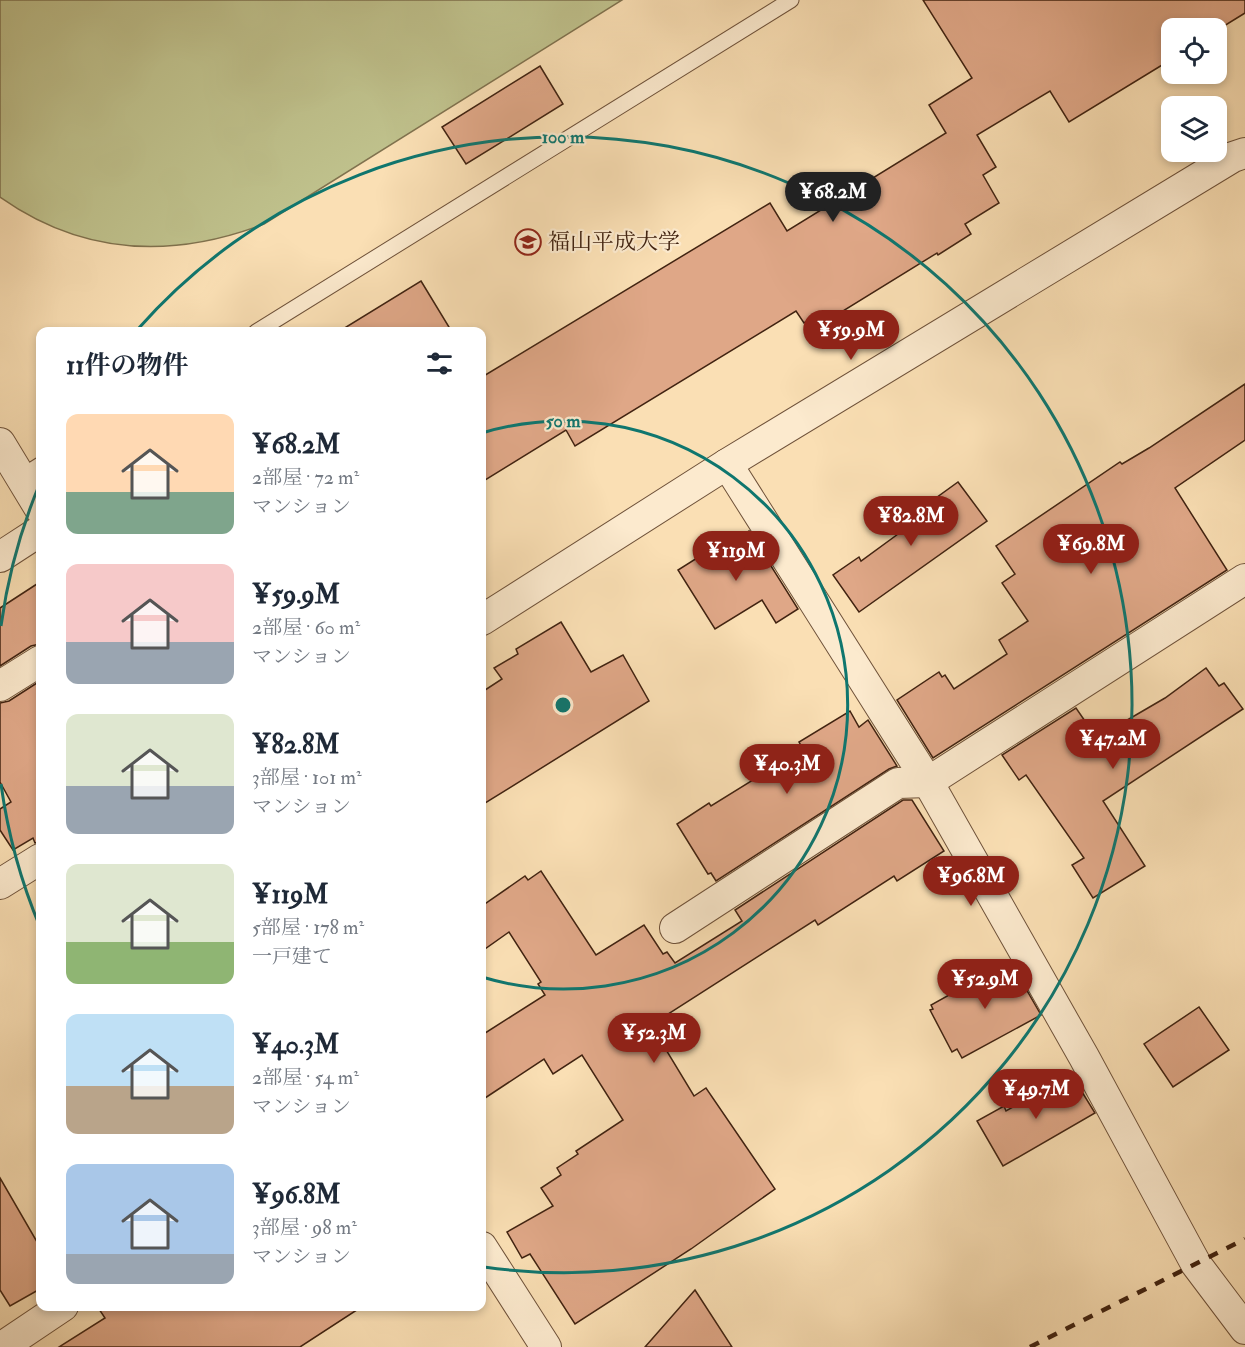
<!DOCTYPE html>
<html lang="ja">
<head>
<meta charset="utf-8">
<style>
  body { margin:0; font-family:"IM FELL Double Pica","Noto Serif JP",serif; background:#f6f6f7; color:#1f2937; height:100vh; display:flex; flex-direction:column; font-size:22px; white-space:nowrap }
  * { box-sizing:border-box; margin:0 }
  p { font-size:20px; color:#747a83 }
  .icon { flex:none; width:33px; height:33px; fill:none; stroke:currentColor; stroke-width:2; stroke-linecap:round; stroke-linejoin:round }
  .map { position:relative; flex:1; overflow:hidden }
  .details { position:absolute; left:36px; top:327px; width:450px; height:984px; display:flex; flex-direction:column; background:#fff; border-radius:12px; box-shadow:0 3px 9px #0003 }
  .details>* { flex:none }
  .fabs { position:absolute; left:1161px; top:18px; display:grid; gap:12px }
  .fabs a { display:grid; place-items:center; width:66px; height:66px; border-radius:12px; background:#fff; box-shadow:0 3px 9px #0003; font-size:30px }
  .price { position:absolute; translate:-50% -51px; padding:0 14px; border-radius:21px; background:#8f2418; color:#fff; font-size:20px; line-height:39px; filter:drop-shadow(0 2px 3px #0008) }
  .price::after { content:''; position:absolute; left:50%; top:36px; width:18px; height:14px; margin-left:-9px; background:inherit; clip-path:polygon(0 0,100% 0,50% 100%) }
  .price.on { background:#222; color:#fff }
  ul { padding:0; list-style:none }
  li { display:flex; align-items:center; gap:18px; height:150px; padding:0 30px }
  li span { display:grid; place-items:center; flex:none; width:168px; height:120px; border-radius:12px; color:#555 }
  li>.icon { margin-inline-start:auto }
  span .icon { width:72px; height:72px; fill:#fffc; stroke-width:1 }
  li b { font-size:26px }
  h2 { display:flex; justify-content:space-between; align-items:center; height:72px; padding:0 30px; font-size:26px }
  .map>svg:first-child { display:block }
  .green { fill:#bfc18c; stroke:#80724e; stroke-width:1.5 }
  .building { fill:#dfa787; stroke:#412311; stroke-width:1.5 }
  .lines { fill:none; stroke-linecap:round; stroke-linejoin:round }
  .lane-casing { stroke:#6f523a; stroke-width:17 }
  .street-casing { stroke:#6f523a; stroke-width:32 }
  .lane { stroke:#fceace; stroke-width:15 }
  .street { stroke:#fceace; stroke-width:30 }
  .rail { stroke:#412311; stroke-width:4.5; stroke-dasharray:10 10; stroke-linecap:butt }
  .ring { fill:none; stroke:#0f766e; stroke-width:3 }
  .labels { text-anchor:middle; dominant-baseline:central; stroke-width:4.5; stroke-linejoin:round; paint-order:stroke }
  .poi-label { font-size:22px; fill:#412311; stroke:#fceace; text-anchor:start }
  .centre { fill:#0f766e; stroke:#fceace; stroke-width:3 }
  .ring-label { font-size:18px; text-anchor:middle; font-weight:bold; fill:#0f766e; stroke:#fceace; stroke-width:4.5; stroke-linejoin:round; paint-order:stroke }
</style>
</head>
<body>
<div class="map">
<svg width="1245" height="1347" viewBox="0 0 1245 1347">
  <rect width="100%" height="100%" fill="#fadfb4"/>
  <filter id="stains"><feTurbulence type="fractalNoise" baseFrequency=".00333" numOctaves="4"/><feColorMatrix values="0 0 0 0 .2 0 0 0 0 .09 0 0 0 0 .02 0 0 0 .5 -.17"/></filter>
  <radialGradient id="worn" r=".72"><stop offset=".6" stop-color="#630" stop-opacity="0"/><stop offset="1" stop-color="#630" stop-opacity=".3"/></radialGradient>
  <path class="green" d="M0 0H622L264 224C172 259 82 255 0 197Z"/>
  <g class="building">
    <polygon points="923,0 1245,0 1245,13 1216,31 1216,28 1172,28 1172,59 1069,122 1050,91 977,135 996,167 983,175 999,203 965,224 971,234 938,255 937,253 822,324 817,315 804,323 796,311 575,446 566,430 482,482 482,377 770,203 787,231 946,133 929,105 972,78"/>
    <polygon points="540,66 563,104 466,164 442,127"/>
    <polygon points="421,281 452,332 338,332"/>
    <polygon points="1245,384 1245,440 1175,488 1227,570 933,758 897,700 939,672 942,677 945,675 954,689 1007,654 999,640 1028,621 1002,583 1015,574 996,546 1120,462 1122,464 1149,448"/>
    <polygon points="958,482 987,521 859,612 833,575 859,557 861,561 909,526 904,521"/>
    <polygon points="749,531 798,609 776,623 762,600 715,629 678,570 724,541 727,545"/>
    <polygon points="40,582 40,644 31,646 0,666 0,608"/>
    <polygon points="561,622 591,672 623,655 649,701 482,805 482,692 502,679 494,668 518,654 516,649"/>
    <polygon points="1206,668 1219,686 1224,683 1243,709 1103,801 1145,866 1093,898 1072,865 1084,858 1026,775 1019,780 1002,755 1076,708 1096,737 1105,733 1165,698"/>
    <polygon points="40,681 40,842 35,843 33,838 13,850 0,830 0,809 11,802 0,782 0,703 9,701"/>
    <polygon points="850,711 859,727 868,720 897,766 889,769 716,881 711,873 708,874 677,824 709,803 711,806 803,749 799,742"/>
    <polygon points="903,800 912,800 944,851 897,881 894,876 818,925 815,920 651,1025 694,1096 706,1088 775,1189 691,1249 575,1324 530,1254 522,1258 507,1232 553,1206 541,1188 561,1175 557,1168 578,1154 576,1151 623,1120 582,1055 553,1074 544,1059 482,1100 482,1035 545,995 538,984 541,982 509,932 482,951 482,906 525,876 528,880 541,871 596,955 644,925 663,954 667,952 675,963 742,921 735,910"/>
    <polygon points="1010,961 1041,1015 962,1058 957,1049 952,1052 930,1010 933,1009 931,1005"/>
    <polygon points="1199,1007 1229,1050 1173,1087 1144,1044"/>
    <polygon points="1071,1074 1095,1113 1003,1166 977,1121 1004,1106 1006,1111"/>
    <polygon points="0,1178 40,1247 40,1289 10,1306 0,1290"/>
    <polygon points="695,1290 732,1347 645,1347"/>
    <polygon points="97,1306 363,1306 300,1347 59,1347 105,1318"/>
  </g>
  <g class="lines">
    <g class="lane-casing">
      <g id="lane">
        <polyline points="256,332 791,0"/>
        <polyline points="21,477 40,465"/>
      </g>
    </g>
    <g class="street-casing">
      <g id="street">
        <polyline points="0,443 40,509"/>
        <polyline points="727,464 928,782 1084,1057 1196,1264 1245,1329"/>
        <polyline points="0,557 40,531"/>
        <polyline points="482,620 727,464 1233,157 1245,153"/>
        <polyline points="0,686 40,661"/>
        <polyline points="0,884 40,859"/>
        <polyline points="675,928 898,783 928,782 1245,579"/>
        <polyline points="482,1247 546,1347"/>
        <polyline points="2,1347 63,1306"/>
      </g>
    </g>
    <use href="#lane" class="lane"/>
    <use href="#street" class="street"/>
    <polyline class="rail" points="1030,1347 1245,1239"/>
  </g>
  <g class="ring">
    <path d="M482 433A284 284 0 1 1 482 977"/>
    <path d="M40 927A568 568 0 0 1 1 784M1 626A568 568 0 0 1 40 483M138 329A568 568 0 1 1 484 1267"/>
  </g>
  <defs>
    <g id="university-ring" transform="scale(1.35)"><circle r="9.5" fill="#fceace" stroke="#8f2418" stroke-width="1.5"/><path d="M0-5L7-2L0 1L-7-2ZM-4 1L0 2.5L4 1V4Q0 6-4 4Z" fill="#8f2418"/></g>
  </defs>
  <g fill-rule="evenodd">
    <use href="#university-ring" x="528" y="242"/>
  </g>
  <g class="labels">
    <g class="poi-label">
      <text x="548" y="242">福山平成大学</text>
    </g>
  </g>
  <circle cx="563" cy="705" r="9" class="centre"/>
  <g class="ring-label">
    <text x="563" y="143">100 m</text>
    <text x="563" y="427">50 m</text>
  </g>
  <rect width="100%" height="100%" filter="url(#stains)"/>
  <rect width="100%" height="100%" fill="url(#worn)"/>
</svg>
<div class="fabs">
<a><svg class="icon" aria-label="locate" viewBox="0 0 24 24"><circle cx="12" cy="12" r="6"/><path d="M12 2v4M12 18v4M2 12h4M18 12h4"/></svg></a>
<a><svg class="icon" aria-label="layers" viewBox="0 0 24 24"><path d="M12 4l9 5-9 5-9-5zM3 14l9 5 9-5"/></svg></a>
</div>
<b class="price on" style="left:833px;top:223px">¥68.2M</b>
<b class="price" style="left:851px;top:361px">¥59.9M</b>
<b class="price" style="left:911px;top:547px">¥82.8M</b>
<b class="price" style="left:1091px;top:575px">¥69.8M</b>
<b class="price" style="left:736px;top:582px">¥119M</b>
<b class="price" style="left:1113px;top:770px">¥47.2M</b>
<b class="price" style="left:787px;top:795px">¥40.3M</b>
<b class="price" style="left:971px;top:907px">¥96.8M</b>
<b class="price" style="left:985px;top:1010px">¥52.9M</b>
<b class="price" style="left:654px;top:1064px">¥52.3M</b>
<b class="price" style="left:1036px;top:1120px">¥49.7M</b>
<section class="details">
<h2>11件の物件<svg class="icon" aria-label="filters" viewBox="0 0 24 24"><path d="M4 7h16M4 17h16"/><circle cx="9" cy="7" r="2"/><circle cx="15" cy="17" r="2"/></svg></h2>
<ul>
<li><span style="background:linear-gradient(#ffd9b3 65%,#7fa58c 0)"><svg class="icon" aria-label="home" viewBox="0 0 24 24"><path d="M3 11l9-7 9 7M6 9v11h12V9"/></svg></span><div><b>¥68.2M</b><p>2部屋 · 72 m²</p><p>マンション</p></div></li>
<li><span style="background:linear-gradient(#f6c9c9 65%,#9aa5b1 0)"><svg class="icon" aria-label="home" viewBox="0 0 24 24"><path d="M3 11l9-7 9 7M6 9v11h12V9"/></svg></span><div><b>¥59.9M</b><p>2部屋 · 60 m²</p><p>マンション</p></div></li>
<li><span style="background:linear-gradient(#dfe7d0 60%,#9aa5b1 0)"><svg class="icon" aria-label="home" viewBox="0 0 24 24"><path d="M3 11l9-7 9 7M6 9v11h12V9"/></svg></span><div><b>¥82.8M</b><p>3部屋 · 101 m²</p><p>マンション</p></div></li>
<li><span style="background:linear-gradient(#dfe7d0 65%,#8fb573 0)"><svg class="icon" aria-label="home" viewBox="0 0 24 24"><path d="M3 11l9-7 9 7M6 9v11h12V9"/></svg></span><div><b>¥119M</b><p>5部屋 · 178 m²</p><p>一戸建て</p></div></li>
<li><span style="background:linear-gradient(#bfe0f5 60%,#b9a48a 0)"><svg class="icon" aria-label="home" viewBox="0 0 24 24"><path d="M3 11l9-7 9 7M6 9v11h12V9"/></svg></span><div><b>¥40.3M</b><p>2部屋 · 54 m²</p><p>マンション</p></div></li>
<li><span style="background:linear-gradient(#a9c7e8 75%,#9aa5b1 0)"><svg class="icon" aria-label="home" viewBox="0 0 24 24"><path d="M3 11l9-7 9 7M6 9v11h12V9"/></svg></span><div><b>¥96.8M</b><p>3部屋 · 98 m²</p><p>マンション</p></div></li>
</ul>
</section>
</div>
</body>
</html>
